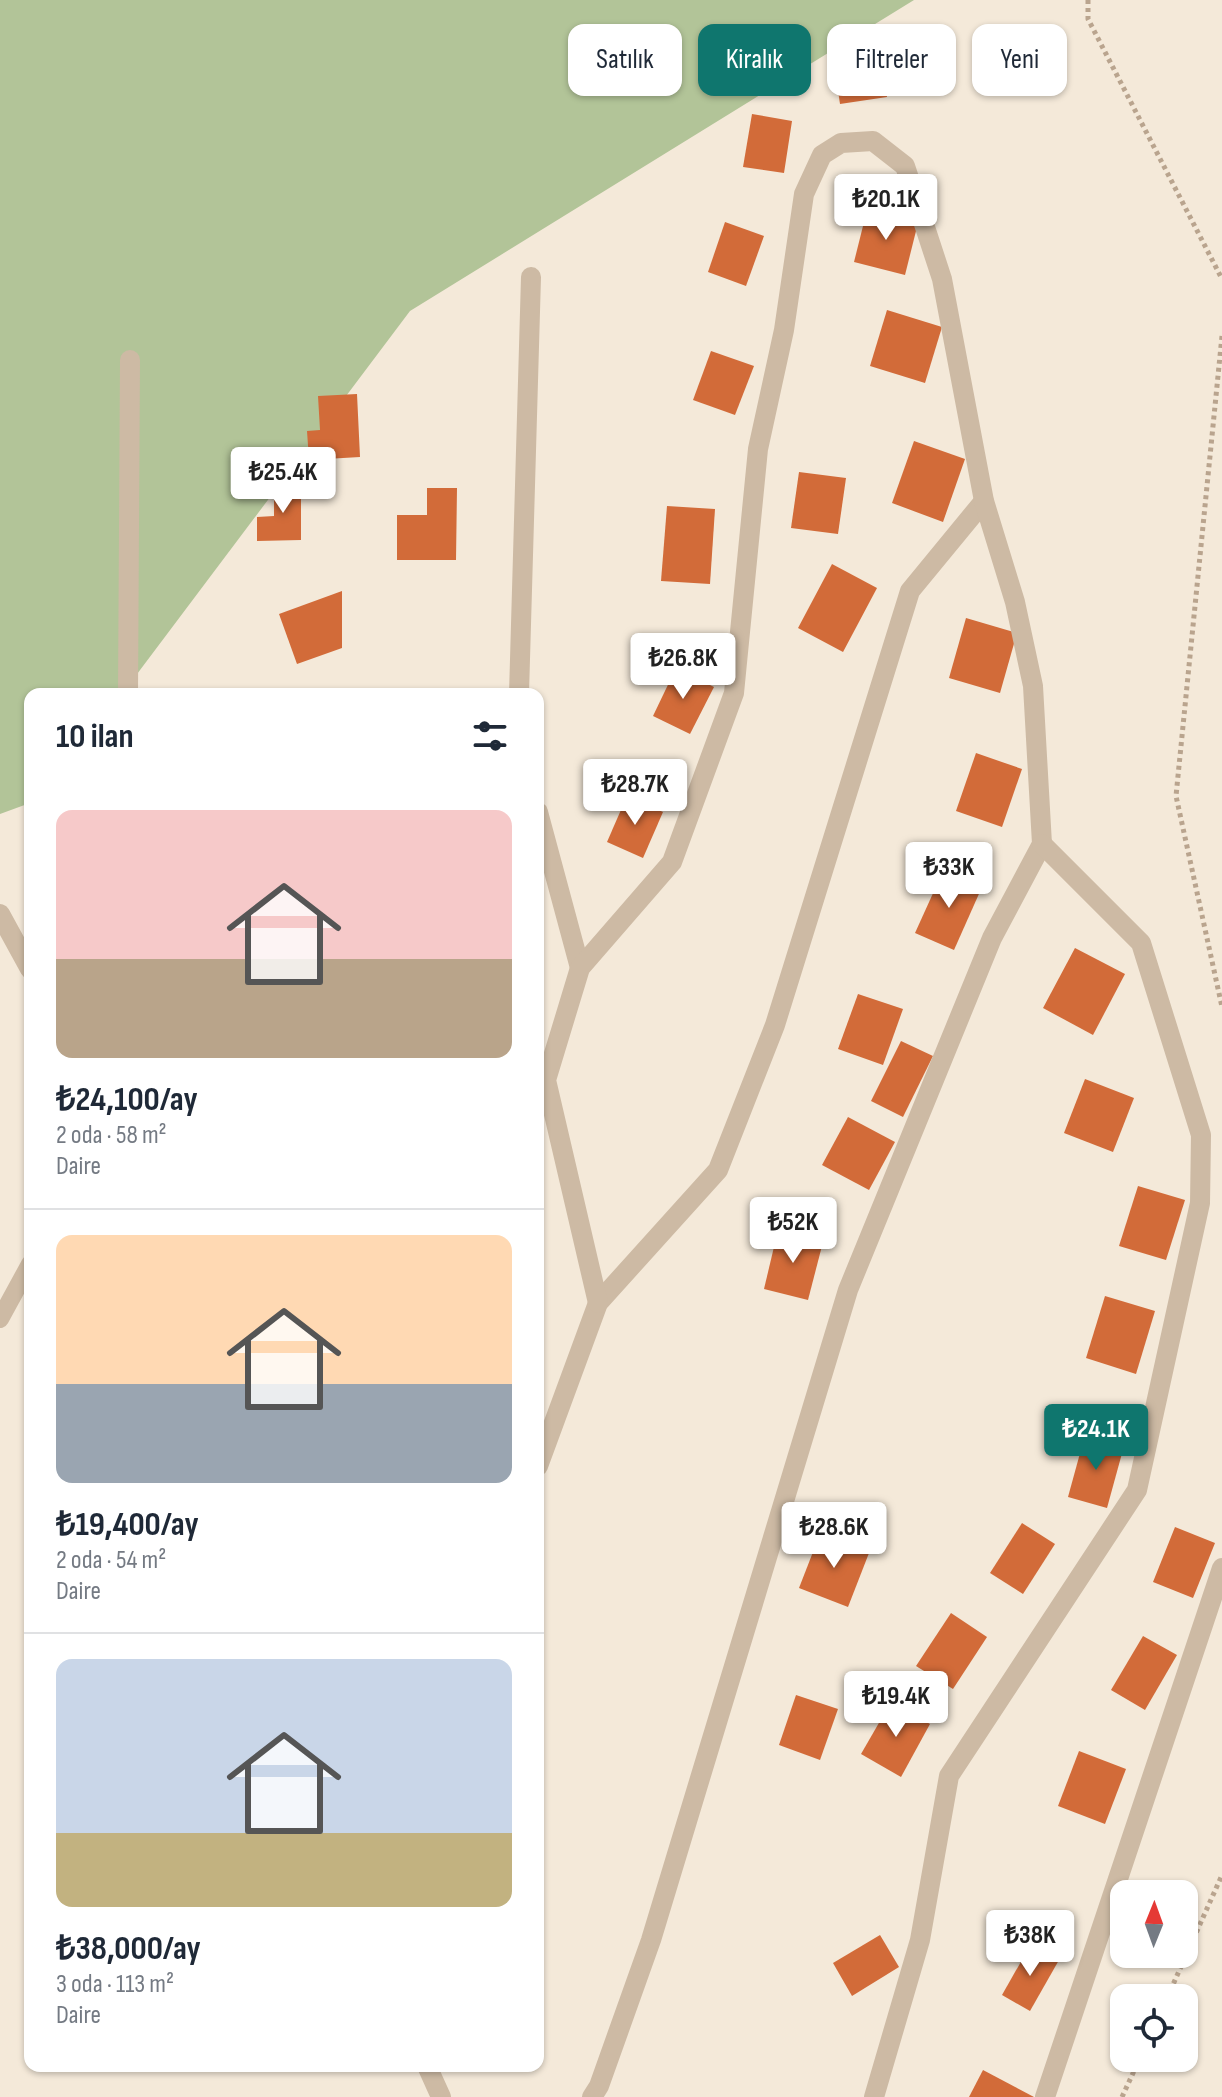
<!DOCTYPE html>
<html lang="tr">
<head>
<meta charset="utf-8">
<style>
  body { margin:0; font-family:"Sofia Sans Condensed",sans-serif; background:#f6f6f7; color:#1f2937; height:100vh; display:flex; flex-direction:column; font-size:30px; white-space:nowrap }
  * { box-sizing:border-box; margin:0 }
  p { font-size:26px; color:#747a83 }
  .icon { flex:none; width:44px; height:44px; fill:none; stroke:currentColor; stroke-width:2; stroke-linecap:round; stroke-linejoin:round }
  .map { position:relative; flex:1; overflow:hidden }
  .drawer { position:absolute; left:24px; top:688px; width:520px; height:1384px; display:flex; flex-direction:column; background:#fff; border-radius:16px; box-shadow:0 2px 6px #0004 }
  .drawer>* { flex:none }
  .top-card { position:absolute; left:568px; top:24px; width:534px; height:72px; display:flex; gap:16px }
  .needle { width:52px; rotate:1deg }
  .fabs { position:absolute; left:1110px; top:1880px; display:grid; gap:16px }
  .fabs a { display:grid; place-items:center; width:88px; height:88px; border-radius:16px; background:#fff; box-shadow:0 2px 6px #0004; font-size:40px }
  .price { position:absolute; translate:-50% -68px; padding:0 18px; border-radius:8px; background:#fff; color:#222; font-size:26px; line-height:52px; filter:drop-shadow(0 2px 4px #0008) }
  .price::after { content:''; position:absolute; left:50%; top:48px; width:24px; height:18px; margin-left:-12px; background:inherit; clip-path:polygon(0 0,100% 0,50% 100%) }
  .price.selected { background:#0f766e; color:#fff }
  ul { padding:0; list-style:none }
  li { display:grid; align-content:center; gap:16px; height:424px; padding:0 32px }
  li+li { border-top:2px solid #e0e1e3 }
  li span { display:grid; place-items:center; height:248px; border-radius:16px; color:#555 }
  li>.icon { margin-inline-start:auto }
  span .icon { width:144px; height:144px; fill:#fffc; stroke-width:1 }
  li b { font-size:34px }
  h2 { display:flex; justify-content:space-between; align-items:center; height:96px; padding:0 32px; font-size:34px }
  .tag { padding:0 28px; border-radius:16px; background:#fff; box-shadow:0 2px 6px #0004; font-size:28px; line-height:72px }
  .tag.selected { background:#0f766e; color:#fff }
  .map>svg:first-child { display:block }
  .green { fill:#b2c498 }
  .building { fill:#d26b39 }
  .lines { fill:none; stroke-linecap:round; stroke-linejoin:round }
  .path { stroke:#b9a48e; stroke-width:5; stroke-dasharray:4 4; stroke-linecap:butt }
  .service { stroke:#cdbaa4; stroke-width:18 }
  .minor { stroke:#cdbaa4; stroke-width:20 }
</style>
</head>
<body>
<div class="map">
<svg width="1222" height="2097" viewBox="0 0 1222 2097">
  <rect width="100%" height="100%" fill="#f4e9d9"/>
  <polygon class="green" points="0,0 914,0 410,311 122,694 30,694 30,803 0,814"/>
  <g class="building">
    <polygon points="878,37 887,97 840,104 831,44"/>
    <polygon points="752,114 792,121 784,173 743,167"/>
    <polygon points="867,210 918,223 905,275 854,262"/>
    <polygon points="725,222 764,236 746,286 708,272"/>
    <polygon points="887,310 942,327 925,383 870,366"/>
    <polygon points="711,351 754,366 735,415 693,400"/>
    <polygon points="357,394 360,457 309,460 307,431 320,430 318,396"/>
    <polygon points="914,441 965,459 943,522 892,503"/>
    <polygon points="799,472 846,478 838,534 791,528"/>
    <polygon points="274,481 301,482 301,540 257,541 257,517 274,516"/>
    <polygon points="427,488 457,488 456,560 397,560 397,515 427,515"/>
    <polygon points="667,506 715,509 710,584 661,581"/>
    <polygon points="832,564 877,588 843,652 798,628"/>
    <polygon points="342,591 342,648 297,664 279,614"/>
    <polygon points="966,618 1017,633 1000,693 949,678"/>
    <polygon points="676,668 714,687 690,734 653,716"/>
    <polygon points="976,753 1022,769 1002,827 956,811"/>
    <polygon points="627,796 663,812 643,858 607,842"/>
    <polygon points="944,869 982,887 954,950 915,933"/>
    <polygon points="1075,948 1125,974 1093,1035 1043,1008"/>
    <polygon points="858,994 903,1009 883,1065 838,1049"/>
    <polygon points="901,1041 933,1056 903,1117 871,1101"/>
    <polygon points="1085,1079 1134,1098 1113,1152 1064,1133"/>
    <polygon points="848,1117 895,1142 869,1190 822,1165"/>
    <polygon points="1138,1186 1185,1200 1166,1260 1119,1246"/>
    <polygon points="778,1230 823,1242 808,1300 764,1289"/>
    <polygon points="1105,1296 1155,1311 1136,1374 1086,1358"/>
    <polygon points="1085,1435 1124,1446 1107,1508 1068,1497"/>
    <polygon points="1022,1523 1055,1544 1023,1594 990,1573"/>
    <polygon points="1175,1527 1215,1543 1193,1598 1153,1582"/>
    <polygon points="820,1534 869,1553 848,1607 799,1588"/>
    <polygon points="951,1613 987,1637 953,1689 916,1666"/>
    <polygon points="1143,1636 1177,1655 1145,1710 1111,1690"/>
    <polygon points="796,1695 838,1709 820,1760 779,1745"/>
    <polygon points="891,1702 930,1724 901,1777 861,1754"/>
    <polygon points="1079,1751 1126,1769 1105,1824 1058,1806"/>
    <polygon points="880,1935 899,1967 852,1996 833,1963"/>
    <polygon points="1031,1944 1059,1960 1030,2011 1002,1995"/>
    <polygon points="983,2070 1034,2097 969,2097"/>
  </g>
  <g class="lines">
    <g class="path">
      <polyline points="1088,0 1088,19 1222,279"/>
      <polyline points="1222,336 1176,796 1222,1007"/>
      <polyline points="1167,1998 1222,1875"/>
      <polyline points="1122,2097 1140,2058"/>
    </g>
    <polyline class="service" points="0,1319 30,1264"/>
    <g class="minor">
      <polyline points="128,694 130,360"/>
      <polyline points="519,694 531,277"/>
      <polyline points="538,812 580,968"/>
      <polyline points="0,914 30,969"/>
      <polyline points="538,1466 598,1303 718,1170 775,1025 910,591 984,501"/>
      <polyline points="427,2066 441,2097"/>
      <polyline points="592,2097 599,2086 651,1940 848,1290 992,938 1042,844 1033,686 1015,602 984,501 942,279 905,166 873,141 841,143 822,155 804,194 784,330 758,449 734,693 672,862 580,968 546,1080 598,1303"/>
      <polyline points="874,2097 920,1940 949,1776 1137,1490 1200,1203 1201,1135 1141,943 1042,844"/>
      <polyline points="1045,2097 1222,1568"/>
    </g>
  </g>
</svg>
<div class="fabs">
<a><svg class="needle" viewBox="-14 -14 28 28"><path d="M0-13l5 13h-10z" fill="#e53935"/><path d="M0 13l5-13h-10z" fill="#747a83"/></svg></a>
<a><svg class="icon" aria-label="locate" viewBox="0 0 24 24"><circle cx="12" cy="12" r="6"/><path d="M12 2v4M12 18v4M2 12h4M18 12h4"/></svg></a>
</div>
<b class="price" style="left:886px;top:242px">₺20.1K</b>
<b class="price" style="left:283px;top:515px">₺25.4K</b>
<b class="price" style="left:683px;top:701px">₺26.8K</b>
<b class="price" style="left:635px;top:827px">₺28.7K</b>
<b class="price" style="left:949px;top:910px">₺33K</b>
<b class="price" style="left:793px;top:1265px">₺52K</b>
<b class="price selected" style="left:1096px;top:1472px">₺24.1K</b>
<b class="price" style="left:834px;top:1570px">₺28.6K</b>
<b class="price" style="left:896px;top:1739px">₺19.4K</b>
<b class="price" style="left:1030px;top:1978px">₺38K</b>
<div class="top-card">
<a class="tag">Satılık</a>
<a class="tag selected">Kiralık</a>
<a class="tag">Filtreler</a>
<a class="tag">Yeni</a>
</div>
<section class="drawer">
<h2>10 ilan<svg class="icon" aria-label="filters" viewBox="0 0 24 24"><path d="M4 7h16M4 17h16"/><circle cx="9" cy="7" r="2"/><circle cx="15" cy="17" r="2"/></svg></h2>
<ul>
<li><span style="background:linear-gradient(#f6c9c9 60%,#b9a48a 0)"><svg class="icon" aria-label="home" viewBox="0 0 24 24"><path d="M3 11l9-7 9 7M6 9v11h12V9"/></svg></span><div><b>₺24,100/ay</b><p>2 oda · 58 m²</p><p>Daire</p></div></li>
<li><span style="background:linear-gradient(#ffd9b3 60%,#9aa5b1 0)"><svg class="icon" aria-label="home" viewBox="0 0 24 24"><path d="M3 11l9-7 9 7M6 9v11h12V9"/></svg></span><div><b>₺19,400/ay</b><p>2 oda · 54 m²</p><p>Daire</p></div></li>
<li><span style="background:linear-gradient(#c9d6e8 70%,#c2b280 0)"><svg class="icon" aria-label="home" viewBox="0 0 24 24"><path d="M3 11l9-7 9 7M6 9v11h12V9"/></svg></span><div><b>₺38,000/ay</b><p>3 oda · 113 m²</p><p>Daire</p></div></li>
</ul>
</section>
</div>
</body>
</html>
